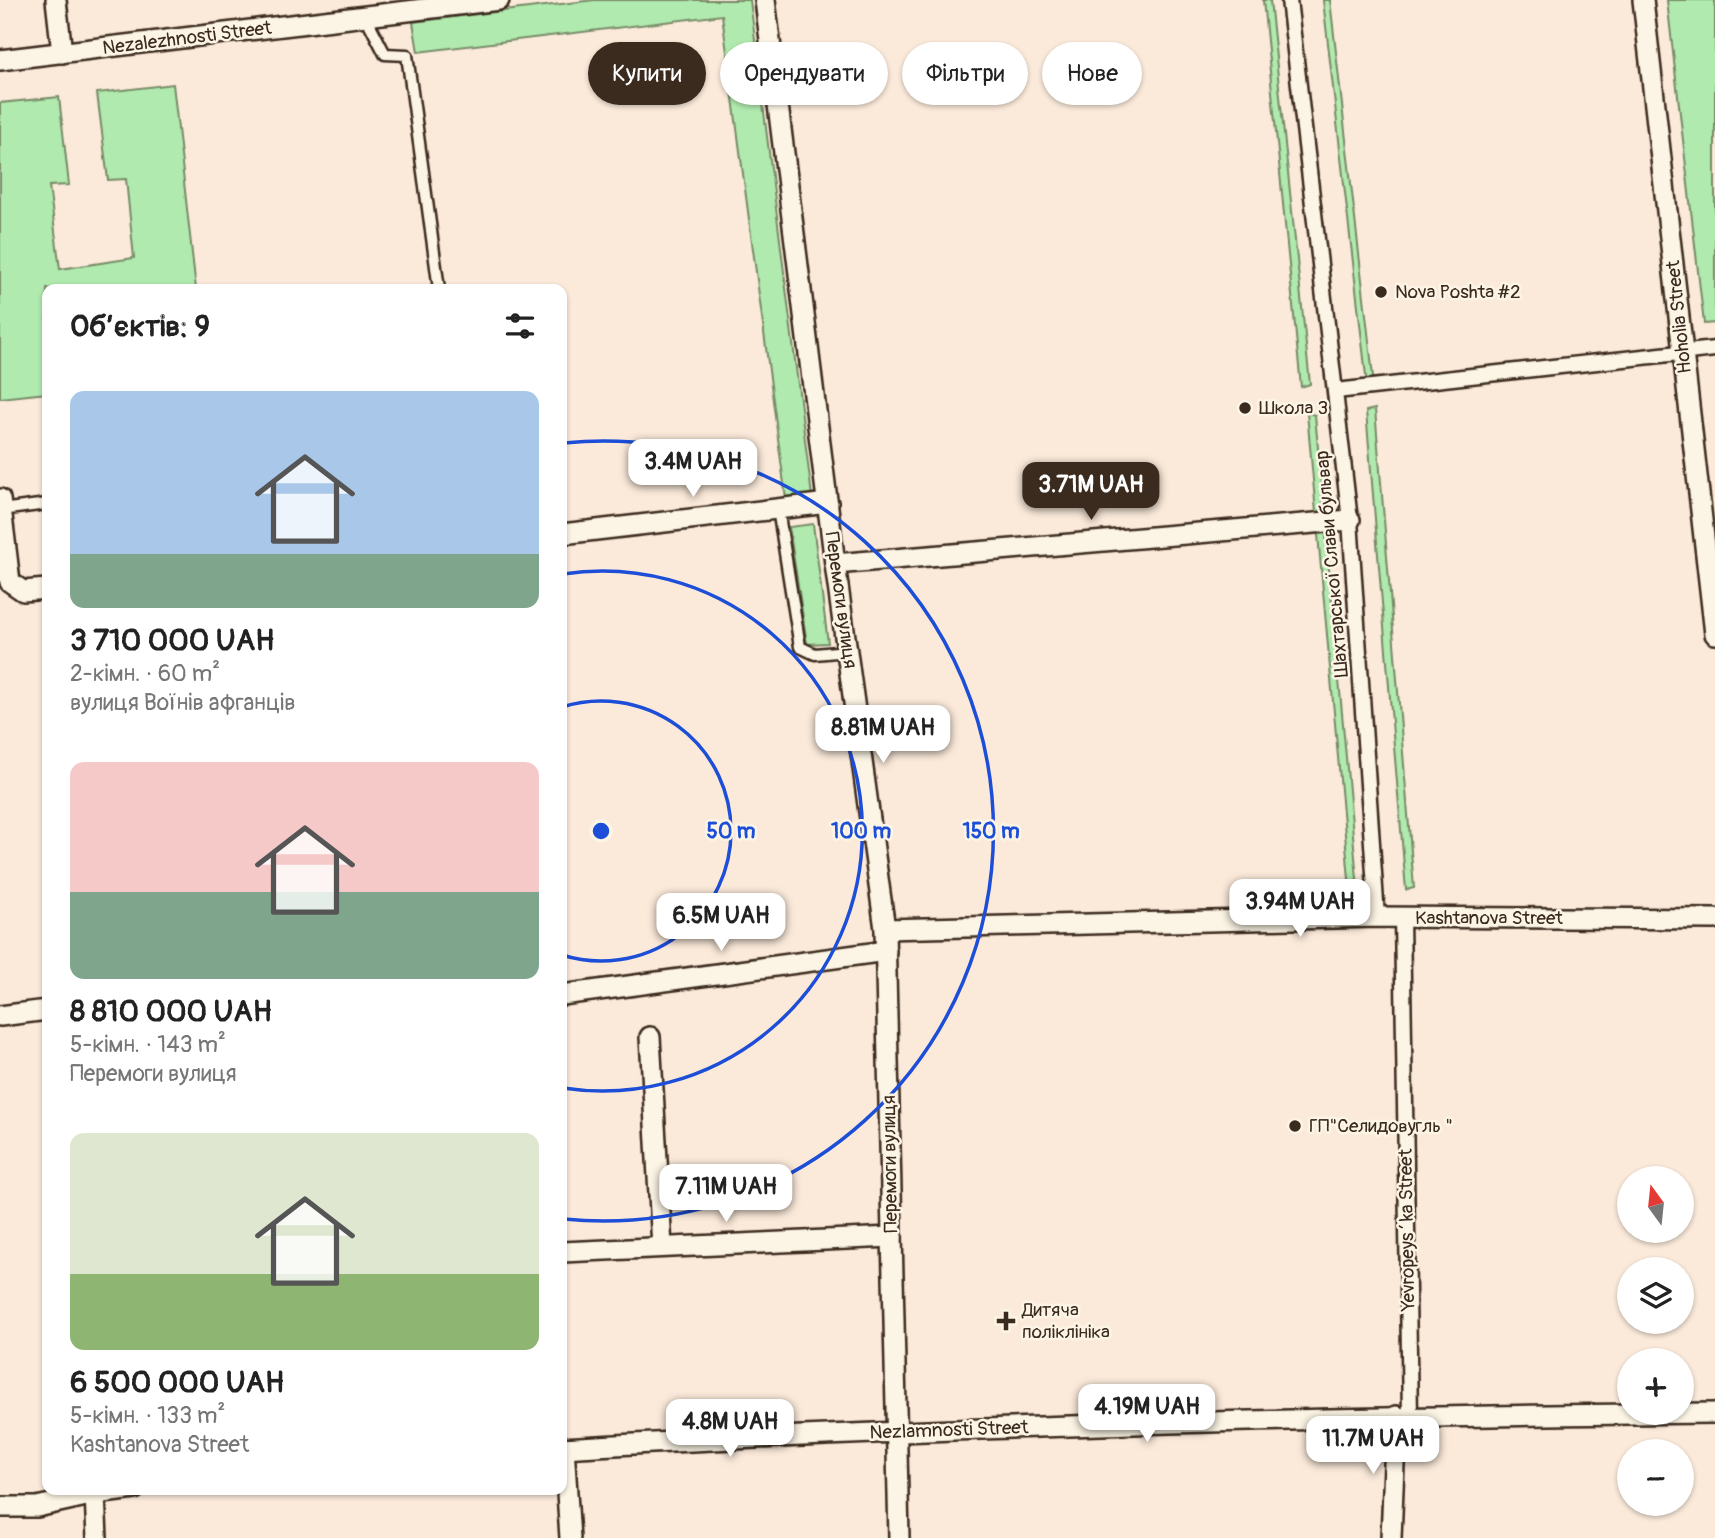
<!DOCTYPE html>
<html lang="uk">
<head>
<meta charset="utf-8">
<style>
  body { margin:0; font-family:Pangolin,sans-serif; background:#f2f2f2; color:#222; height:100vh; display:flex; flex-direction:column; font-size:26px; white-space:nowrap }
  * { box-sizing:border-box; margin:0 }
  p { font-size:23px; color:#767676 }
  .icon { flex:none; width:38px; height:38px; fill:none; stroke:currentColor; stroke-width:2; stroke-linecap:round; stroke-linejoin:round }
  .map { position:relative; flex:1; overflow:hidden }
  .details { position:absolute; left:42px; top:284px; width:525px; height:1211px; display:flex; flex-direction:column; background:#fff; border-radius:14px; box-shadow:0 2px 5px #0004 }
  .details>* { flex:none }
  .hud { position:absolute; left:588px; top:42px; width:665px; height:63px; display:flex; gap:14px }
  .needle { width:46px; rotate:345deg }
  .fabs { position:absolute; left:1617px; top:1166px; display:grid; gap:14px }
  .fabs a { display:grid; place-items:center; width:77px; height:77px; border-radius:50%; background:#fff; box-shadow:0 2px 5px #0004; font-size:35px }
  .price { position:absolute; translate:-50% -60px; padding:0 16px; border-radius:14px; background:#fff; color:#222; font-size:23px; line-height:46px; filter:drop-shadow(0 2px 4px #0008) }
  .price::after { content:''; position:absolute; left:50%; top:42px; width:21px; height:16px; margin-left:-10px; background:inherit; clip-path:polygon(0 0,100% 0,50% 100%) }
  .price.on { background:#3b2a1e; color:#fff }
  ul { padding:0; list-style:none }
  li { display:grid; align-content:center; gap:14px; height:371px; padding:0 28px }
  li span { display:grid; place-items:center; height:217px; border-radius:14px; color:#555 }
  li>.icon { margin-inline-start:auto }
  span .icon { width:126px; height:126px; fill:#fffc; stroke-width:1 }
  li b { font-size:30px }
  h2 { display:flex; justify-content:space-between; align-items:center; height:84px; padding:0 28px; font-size:30px }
  .chip { padding:0 24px; border-radius:32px; background:#fff; box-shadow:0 2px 5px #0004; font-size:24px; line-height:63px }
  .chip.on { background:#3b2a1e; color:#fff }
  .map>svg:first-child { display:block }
  .green { fill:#b0eaae; stroke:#768a66; stroke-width:2 }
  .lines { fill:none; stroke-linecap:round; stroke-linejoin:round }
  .service-casing { stroke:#3b2a1e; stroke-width:15 }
  .pedestrian-casing { stroke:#3b2a1e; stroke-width:19 }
  .minor-casing { stroke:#3b2a1e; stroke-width:24 }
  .service { stroke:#fcf5e5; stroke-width:10 }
  .pedestrian { stroke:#fcf5e5; stroke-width:14 }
  .minor { stroke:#fcf5e5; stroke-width:19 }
  .ring { fill:none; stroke:#1d4ed8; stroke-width:3.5 }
  .poi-dot { fill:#3b2a1e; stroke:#fcf5e5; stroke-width:2.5 }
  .labels { text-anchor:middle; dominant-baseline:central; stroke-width:5; stroke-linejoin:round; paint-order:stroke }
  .street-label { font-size:19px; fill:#3b2a1e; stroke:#fcf5e5 }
  .poi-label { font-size:19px; fill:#3b2a1e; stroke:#fcf5e5; text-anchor:start }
  .centre { fill:#1d4ed8; stroke:#fcf5e5; stroke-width:3.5 }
  .ring-label { font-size:21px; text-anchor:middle; font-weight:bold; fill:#1d4ed8; stroke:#fcf5e5; stroke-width:5; stroke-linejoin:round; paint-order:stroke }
</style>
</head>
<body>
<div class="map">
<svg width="1715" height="1538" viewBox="0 0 1715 1538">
  <rect width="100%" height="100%" fill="#fbeada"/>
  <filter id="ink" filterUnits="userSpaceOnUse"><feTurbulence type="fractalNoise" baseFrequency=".0143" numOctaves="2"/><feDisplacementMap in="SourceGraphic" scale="14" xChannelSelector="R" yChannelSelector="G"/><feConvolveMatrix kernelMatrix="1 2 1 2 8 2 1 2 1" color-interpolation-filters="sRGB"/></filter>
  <g filter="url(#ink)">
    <g class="green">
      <polygon points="594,0 750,0 812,496 786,499 722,15 418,52 413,22"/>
      <polygon points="1263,0 1270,0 1310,384 1301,387"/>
      <polygon points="1323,0 1330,0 1374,385 1367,385"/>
      <polygon points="1667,0 1715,0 1715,323 1704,324"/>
      <polygon points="173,84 196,289 47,289 47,393 0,398 0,103 59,97 69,185 49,186 60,269 134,258 126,179 108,180 97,93"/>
      <polygon points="1375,409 1414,888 1406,890 1366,411"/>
      <polygon points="1307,413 1315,415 1358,890 1350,890"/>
      <polygon points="813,524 828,643 807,644 789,527"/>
    </g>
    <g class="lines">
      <g class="service-casing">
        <g id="service">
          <polyline points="366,17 385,54 407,55 439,289"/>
          <polyline points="778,509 800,647 815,654 847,651"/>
          <polyline points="1,510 47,504"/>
        </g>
      </g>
      <g class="pedestrian-casing">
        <g id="pedestrian">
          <polyline points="1289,0 1350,520 1377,917"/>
          <polyline points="1336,391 1715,349"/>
          <polyline points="1402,917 1410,1416"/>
        </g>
      </g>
      <g class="minor-casing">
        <g id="minor">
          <polyline points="56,0 62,53"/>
          <polyline points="765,0 835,564 885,929 899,1538"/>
          <polyline points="1643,0 1715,634"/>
          <polyline points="0,60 499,0"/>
          <polyline points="0,499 10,582 23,591 47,589"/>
          <polyline points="562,534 828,503"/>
          <polyline points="835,564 1350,520"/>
          <polyline points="885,929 1377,917 1715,919"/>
          <polyline points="562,995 886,951"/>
          <polyline points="0,1016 47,1010"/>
          <polyline points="650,1037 662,1247"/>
          <polyline points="562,1252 892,1237"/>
          <polyline points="564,1447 570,1538"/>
          <path d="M562 1448C946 1426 1330 1417 1715 1413"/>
          <polyline points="95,1494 97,1538"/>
          <polyline points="0,1507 37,1507 95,1494 135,1489"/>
          <polyline points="1391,1538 1396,1416"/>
        </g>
      </g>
      <use href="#service" class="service"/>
      <use href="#pedestrian" class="pedestrian"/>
      <use href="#minor" class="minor"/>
    </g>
  </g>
  <g class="ring">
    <path d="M562 707A130 130 0 1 1 562 955"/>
    <path d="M563 574A260 260 0 1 1 563 1088"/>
    <path d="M564 443A390 390 0 1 1 564 1219"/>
  </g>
  <g class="poi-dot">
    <circle cx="1381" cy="292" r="7"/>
    <circle cx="1245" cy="408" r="7"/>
    <circle cx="1295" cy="1126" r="7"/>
    <path d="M1002.5 1310.5h7v7h7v7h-7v7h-7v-7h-7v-7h7z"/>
  </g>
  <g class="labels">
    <g class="street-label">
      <text transform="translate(187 38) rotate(-7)">Nezalezhnosti Street</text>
      <text transform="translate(1679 317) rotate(-96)">Hoholia Street</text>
      <text transform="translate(1332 564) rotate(-95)">Шахтарської Слави бульвар</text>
      <text transform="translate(841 600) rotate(82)">Перемоги вулиця</text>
      <text x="1489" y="918">Kashtanova Street</text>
      <text transform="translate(890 1164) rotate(-91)">Перемоги вулиця</text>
      <text transform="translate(1407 1230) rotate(-91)">Yevropeysʹka Street</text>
      <text transform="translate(949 1430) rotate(-2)">Nezlamnosti Street</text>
    </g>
    <g class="poi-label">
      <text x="1395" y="292">Nova Poshta #2</text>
      <text x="1259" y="408">Школа 3</text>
      <text x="1309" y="1126">ГП"Селидовугль "</text>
      <text x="1022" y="1310">Дитяча<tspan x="1022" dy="22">поліклініка</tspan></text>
    </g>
  </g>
  <circle cx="601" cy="831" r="10" class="centre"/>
  <g class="ring-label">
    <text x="731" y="838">50 m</text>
    <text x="861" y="838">100 m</text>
    <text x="991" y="838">150 m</text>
  </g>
</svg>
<div class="fabs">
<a><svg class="needle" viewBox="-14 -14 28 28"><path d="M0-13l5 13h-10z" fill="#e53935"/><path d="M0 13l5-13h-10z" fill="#767676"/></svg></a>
<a><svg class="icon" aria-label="layers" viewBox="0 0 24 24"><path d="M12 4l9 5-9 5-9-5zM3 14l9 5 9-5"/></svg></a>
<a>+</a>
<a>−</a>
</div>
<b class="price" style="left:693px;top:499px">3.4M UAH</b>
<b class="price on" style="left:1091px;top:522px">3.71M UAH</b>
<b class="price" style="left:883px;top:765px">8.81M UAH</b>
<b class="price" style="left:1300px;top:939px">3.94M UAH</b>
<b class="price" style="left:721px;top:953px">6.5M UAH</b>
<b class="price" style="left:726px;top:1224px">7.11M UAH</b>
<b class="price" style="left:1147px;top:1444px">4.19M UAH</b>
<b class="price" style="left:730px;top:1459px">4.8M UAH</b>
<b class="price" style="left:1373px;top:1476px">11.7M UAH</b>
<div class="hud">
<a class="chip on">Купити</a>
<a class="chip">Орендувати</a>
<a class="chip">Фільтри</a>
<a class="chip">Нове</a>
</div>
<section class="details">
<h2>Об’єктів: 9<svg class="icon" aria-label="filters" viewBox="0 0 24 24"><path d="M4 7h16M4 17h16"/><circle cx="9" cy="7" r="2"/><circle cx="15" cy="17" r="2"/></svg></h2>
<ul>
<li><span style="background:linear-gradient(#a9c7e8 75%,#7fa58c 0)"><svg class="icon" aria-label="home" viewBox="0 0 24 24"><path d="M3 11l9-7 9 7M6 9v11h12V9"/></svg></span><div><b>3 710 000 UAH</b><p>2-кімн. · 60 m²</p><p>вулиця Воїнів афганців</p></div></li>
<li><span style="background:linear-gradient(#f6c9c9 60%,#7fa58c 0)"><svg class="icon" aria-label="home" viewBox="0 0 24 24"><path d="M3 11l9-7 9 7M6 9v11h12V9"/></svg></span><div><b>8 810 000 UAH</b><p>5-кімн. · 143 m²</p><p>Перемоги вулиця</p></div></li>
<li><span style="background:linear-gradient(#dfe7d0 65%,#8fb573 0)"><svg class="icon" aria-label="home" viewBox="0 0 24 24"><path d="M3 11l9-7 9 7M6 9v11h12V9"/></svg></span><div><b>6 500 000 UAH</b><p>5-кімн. · 133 m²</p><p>Kashtanova Street</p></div></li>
</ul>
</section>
</div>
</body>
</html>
